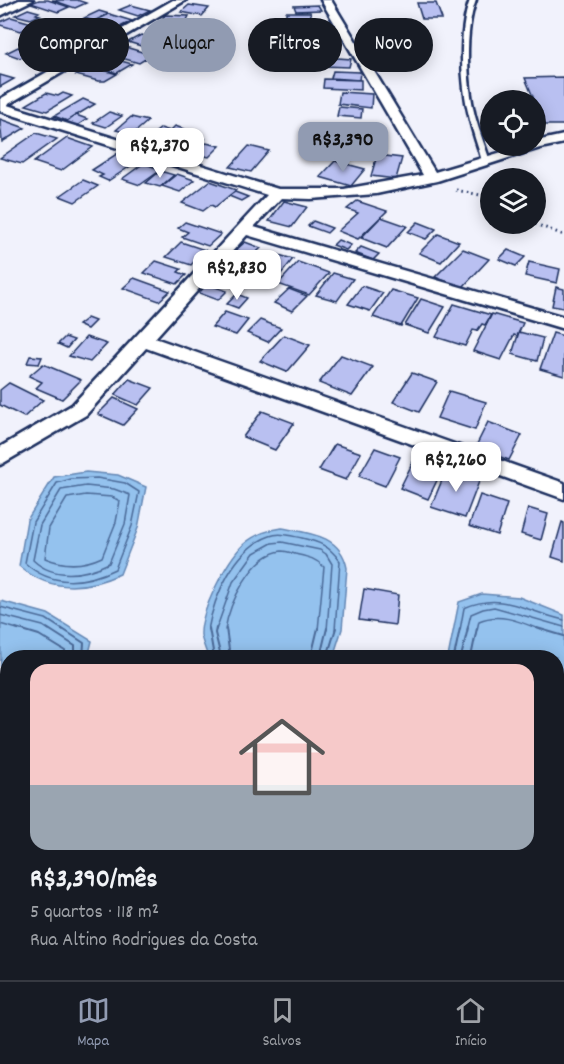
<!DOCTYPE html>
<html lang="pt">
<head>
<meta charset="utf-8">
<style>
  body { margin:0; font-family:Dekko,sans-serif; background:#242831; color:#f1f3f6; height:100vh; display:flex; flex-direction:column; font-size:22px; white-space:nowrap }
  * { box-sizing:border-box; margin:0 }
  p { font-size:20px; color:#9ea1a6 }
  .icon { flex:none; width:33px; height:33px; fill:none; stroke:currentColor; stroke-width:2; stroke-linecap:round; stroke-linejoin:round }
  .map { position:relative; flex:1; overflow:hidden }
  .panel { position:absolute; left:0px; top:650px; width:564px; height:332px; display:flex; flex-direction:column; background:#171b24; border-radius:24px 24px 0 0; box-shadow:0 3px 15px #0003 }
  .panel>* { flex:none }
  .hud { position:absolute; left:18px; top:18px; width:528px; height:54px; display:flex; gap:12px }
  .tools { position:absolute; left:480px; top:90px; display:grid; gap:12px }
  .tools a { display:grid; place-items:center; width:66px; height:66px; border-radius:50%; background:#171b24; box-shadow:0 3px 15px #0003; font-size:30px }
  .price { position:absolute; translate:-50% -51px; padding:0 14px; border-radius:12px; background:#fff; color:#222; font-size:20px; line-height:39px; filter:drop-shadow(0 2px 3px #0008) }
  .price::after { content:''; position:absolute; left:50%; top:36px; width:18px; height:14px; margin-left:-9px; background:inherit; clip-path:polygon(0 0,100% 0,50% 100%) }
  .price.current { background:#919bb2; color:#111 }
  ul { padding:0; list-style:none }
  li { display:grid; align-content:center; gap:12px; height:318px; padding:0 30px }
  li+li { border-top:2px solid #363941 }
  li span { display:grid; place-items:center; height:186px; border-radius:18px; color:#555 }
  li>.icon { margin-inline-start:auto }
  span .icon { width:108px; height:108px; fill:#fffc; stroke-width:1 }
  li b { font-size:26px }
  .pill { padding:0 21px; border-radius:27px; background:#171b24; box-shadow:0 3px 15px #0003; font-size:21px; line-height:54px }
  .pill.current { background:#919bb2; color:#111 }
  .tab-bar { display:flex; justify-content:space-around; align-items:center; height:84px; border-top:2px solid #363941; background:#171b24; font-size:16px; color:#9ea1a6 }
  .tab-bar a { display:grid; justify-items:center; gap:3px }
  .tab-bar .current { color:#919bb2 }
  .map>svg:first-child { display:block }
  .water { fill:#94c2ee; stroke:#6487b4; stroke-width:1.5 }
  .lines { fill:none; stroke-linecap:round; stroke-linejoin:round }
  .shore-far1 { stroke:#4b6a98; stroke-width:1.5 }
  .shore { stroke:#4b6a98; stroke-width:2 }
  .building { fill:#b9c0f1; stroke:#1b2f5e; stroke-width:1.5 }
  .lane-casing { stroke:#1b2f5e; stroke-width:5 }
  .street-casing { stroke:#1b2f5e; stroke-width:5 }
  .path { stroke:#1b2f5e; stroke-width:3; stroke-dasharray:1.5 4; stroke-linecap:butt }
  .lane { fill:#fff; fill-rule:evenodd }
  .street { fill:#fff; fill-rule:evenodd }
</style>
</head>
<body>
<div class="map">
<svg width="564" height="980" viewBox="0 0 564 980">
  <rect width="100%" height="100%" fill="#f1f2fc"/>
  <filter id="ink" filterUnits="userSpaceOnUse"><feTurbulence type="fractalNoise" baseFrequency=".0167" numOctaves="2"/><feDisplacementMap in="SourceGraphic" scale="12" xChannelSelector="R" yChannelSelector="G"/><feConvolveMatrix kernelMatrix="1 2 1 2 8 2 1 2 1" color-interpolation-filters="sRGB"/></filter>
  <g filter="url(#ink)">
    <g class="water">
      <path d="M86 472 118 475 146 487 138 528 120 574C85 590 49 592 19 566L27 520 54 477Z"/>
      <path d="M282 528C309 533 341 535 347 568L342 629 333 657H208C206 650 202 642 201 635 200 611 227 560 244 544 255 534 268 530 282 528Z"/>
      <polygon points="482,594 519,597 564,615 564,790 557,789 556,657 448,657 459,602"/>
      <polygon points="1,601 48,614 92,641 88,657 8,657 7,796 0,795"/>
    </g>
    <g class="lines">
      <g class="shore-far1">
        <path d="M97 478 125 483 139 492 132 526 115 569C85 584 51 587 25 563L33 522 57 483 71 479Z"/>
        <path d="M86 486 114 489 130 495 125 524 109 563C85 575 54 580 33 560L40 525 61 490Z"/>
        <path d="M86 495 112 497 120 501 116 522 102 557C83 566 64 566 45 558L49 528 67 498Z"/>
        <polyline points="0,607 46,619 63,630"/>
        <polyline points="0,615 43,626 49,630"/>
        <polyline points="0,624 21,630"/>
        <path d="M208 630C214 596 235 548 270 536 280 532 291 536 302 538 320 542 329 546 340 561L335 630"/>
        <polyline points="216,630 233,582 254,553 272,543 282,542 320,550 326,554 332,564 327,630"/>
        <path d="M225 630C229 604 252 554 282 551 286 551 292 553 295 554 308 557 315 558 324 567L318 630"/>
        <path d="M460 630 464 608C503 591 526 612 564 620"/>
        <polyline points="467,630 471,614 483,609 494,607 564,627"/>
        <path d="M477 630 479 621C500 612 521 622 541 630"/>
      </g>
      <g class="shore">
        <polyline points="16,628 39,635 65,651 66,657"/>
        <polyline points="47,628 75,646 75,657"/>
        <polyline points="61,628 84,643 83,657"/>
        <polyline points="209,628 214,657"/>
        <polyline points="216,628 215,633 221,657"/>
        <polyline points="226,628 230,657"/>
        <polyline points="537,628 564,636"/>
        <polyline points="311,657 318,628"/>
        <polyline points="320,657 327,628"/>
        <polyline points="327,657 336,628"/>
        <polyline points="454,657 460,628"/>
        <polyline points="461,657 468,628"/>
        <polyline points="471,657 477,628"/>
      </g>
    </g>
    <g class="building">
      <polygon points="39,0 48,0 69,7 58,12 31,3"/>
      <polygon points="52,0 77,0 86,3 75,8"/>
      <polygon points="417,3 436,3 442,19 422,19"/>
      <polygon points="131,5 150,10 138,16 119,10"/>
      <polygon points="189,5 209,8 202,16 181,12"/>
      <polygon points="318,5 321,10 296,11 294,6"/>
      <polygon points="28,9 39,12 36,14 40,15 31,19 15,15"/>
      <polygon points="99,11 109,14 94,21 84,18"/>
      <polygon points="286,12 310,12 312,18 286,19"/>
      <polygon points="109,14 132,21 114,30 91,23"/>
      <polygon points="165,15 189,16 184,26 159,24"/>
      <polygon points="11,17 35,24 21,31 0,25 0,22"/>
      <polygon points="330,21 332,31 300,32 298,22"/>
      <polygon points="154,27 177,29 172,36 149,34"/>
      <polygon points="87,29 101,34 90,39 76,33"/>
      <polygon points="70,32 91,40 77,46 57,38"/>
      <polygon points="329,32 331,39 302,40 301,33"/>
      <polygon points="141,35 166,42 154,50 128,42"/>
      <polygon points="266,43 281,45 278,52 263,51"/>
      <polygon points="49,46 73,54 50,65 27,57"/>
      <polygon points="122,46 152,55 139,63 108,54"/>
      <polygon points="18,47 32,52 20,58 6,53"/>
      <polygon points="107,57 132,64 117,73 92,66"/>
      <polygon points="324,57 351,59 349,67 322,66"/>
      <polygon points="90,66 117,74 105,81 98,81 76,75"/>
      <polygon points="333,71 360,72 359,80 331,78"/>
      <polygon points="0,75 14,79 0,87"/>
      <polygon points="564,77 564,125 545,125 525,78"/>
      <polygon points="324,79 361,80 361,90 323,88"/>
      <polygon points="340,92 372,94 371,108 338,104"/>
      <polygon points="46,93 58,96 63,93 72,96 47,111 26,105"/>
      <polygon points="83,99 95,104 67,121 54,116"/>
      <polygon points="339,107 362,109 361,118 337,116"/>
      <polygon points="109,112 122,116 106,127 93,123"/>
      <polygon points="76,115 87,119 75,127 64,123"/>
      <polygon points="131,117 148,121 133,134 116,130"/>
      <polygon points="0,119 25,128 2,142"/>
      <polygon points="175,126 184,129 165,144 147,139 161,128 170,131"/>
      <polygon points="36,133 57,139 22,164 0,158"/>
      <polygon points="192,136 205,139 199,145 203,145 195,153 179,150"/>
      <polygon points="67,138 93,147 61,171 34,162"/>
      <polygon points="173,139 185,142 174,152 162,149"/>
      <polygon points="206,143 220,146 209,157 196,154"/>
      <polygon points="249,146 269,151 251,172 230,167"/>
      <polygon points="118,153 138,161 108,181 99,177 103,175 92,170"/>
      <polygon points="377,155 402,158 396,179 371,176"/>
      <polygon points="335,161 365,169 351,186 320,177"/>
      <polygon points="144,163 161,170 140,185 122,179"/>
      <polygon points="160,171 174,175 160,187 146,183"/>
      <polygon points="177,174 194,180 180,192 162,186"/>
      <polygon points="83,180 98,186 75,202 60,196"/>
      <polygon points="210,181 236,190 215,207 211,205 203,211 182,203"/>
      <polygon points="235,192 248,197 241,201 229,196"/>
      <polygon points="284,201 307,207 292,227 269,221"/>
      <polygon points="357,201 387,211 358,239 338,231 358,213 347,209"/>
      <polygon points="381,217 407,226 387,248 361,238"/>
      <polygon points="313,221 332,228 327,233 308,226"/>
      <polygon points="185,222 221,234 208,246 182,237 188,232 178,228"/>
      <polygon points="418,222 436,229 426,239 408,232"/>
      <polygon points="438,234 459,242 441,262 419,253"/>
      <polygon points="338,240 351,245 346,250 333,245"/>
      <polygon points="181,242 205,250 191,265 166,257"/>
      <polygon points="245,242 261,248 245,263 234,259 241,252 236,250"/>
      <polygon points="361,247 379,254 373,260 355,253"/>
      <polygon points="463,249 489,259 462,288 435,277"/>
      <polygon points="508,250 525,257 516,266 499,259"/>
      <polygon points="275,254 293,259 281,274 262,268"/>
      <polygon points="156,261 181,269 178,272 186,275 177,284 144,273"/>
      <polygon points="298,262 329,273 309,295 278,284"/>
      <polygon points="529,262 560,269 557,283 525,276"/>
      <polygon points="333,273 353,279 337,301 316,295"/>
      <polygon points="134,278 170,291 159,301 123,288"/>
      <polygon points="207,284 227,291 218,300 199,293"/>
      <polygon points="362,286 383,293 370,311 348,304"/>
      <polygon points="556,287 564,289 564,308 552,306"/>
      <polygon points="289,289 307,296 292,311 274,303"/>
      <polygon points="391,290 418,298 401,326 373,317"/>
      <polygon points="237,294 247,298 238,308 227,304"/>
      <polygon points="421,299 445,307 429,333 405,325"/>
      <polygon points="454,304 491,315 485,325 482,324 477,331 473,330 465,346 436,337"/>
      <polygon points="225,312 248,320 236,335 212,327"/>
      <polygon points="492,314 523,323 517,336 514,335 501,360 473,351"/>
      <polygon points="87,318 95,321 87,329 78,325"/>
      <polygon points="260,320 281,328 268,342 247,333"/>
      <polygon points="519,332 543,338 537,361 512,354"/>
      <polygon points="553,333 564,336 564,376 540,369"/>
      <polygon points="284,335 310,345 287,372 260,361"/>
      <polygon points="65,337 74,340 67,348 58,344"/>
      <polygon points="86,337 107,344 90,362 69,356"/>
      <polygon points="341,355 373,367 352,396 319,383"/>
      <polygon points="30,356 42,357 39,364 27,363"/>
      <polygon points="43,364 81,380 62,399 36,388 42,382 29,376"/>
      <polygon points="412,373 437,382 419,412 393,402"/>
      <polygon points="129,379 153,388 138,405 115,395"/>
      <polygon points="9,383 43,400 24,417 0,405 0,390"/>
      <polygon points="449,391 486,402 475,430 437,418"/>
      <polygon points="114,398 138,409 123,425 98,414"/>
      <polygon points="262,411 294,423 275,450 243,437"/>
      <polygon points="488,422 522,435 509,460 475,448"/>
      <polygon points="335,444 361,453 346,480 319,470"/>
      <polygon points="375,448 400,457 385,486 359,476"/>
      <polygon points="413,462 441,472 428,499 400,488"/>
      <polygon points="447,468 480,479 465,518 431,507"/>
      <polygon points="480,495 507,504 497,535 469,526"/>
      <polygon points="528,508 548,514 541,540 521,534"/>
      <polygon points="562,522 564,523 564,561 552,557"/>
      <polygon points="364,589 398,595 395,625 359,620"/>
    </g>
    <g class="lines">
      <g class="lane-casing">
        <path id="lane" d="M470 0H476C464 32 467 83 475 116 479 131 485 146 490 161L486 163 482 161C478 146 472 131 469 116 461 83 458 32 470 0Z"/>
      </g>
      <g class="street-casing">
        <g id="street">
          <polygon points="19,0 33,0 0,16 0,9"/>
          <polygon points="173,0 186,0 7,105 278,189 344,189 423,175 321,0 331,0 435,172 522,146 536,146 536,141 564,135 564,143 540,148 437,181 376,194 311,199 281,198 254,227 564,317 564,329 247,235 155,338 564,483 564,499 146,348 86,415 0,465 0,447 72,405 267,195 0,111 0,99"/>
          <polygon points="0,822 8,823 8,851 0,850"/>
        </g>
      </g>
      <g class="path">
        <polyline points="456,190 490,197"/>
        <polyline points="535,224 564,235"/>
      </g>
      <use href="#lane" class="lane"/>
      <use href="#street" class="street"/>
    </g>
  </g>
</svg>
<div class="tools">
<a><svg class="icon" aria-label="locate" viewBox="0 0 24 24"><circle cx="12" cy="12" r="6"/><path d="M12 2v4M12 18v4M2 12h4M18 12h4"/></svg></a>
<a><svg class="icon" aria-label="layers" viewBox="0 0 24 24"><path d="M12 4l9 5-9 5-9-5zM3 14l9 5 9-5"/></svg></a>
</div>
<b class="price current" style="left:343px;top:173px">R$3,390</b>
<b class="price" style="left:160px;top:179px">R$2,370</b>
<b class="price" style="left:237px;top:301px">R$2,830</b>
<b class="price" style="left:456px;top:493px">R$2,260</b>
<div class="hud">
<a class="pill">Comprar</a>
<a class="pill current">Alugar</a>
<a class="pill">Filtros</a>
<a class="pill">Novo</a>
</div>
<section class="panel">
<ul>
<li><span style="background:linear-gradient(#f6c9c9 65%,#9aa5b1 0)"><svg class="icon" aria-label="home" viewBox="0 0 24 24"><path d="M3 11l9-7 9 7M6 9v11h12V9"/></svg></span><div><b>R$3,390/mês</b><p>5 quartos · 118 m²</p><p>Rua Altino Rodrigues da Costa</p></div></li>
</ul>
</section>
</div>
<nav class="tab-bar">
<a class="current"><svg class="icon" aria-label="map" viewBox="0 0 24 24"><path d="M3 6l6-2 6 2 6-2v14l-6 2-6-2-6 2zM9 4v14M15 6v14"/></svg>Mapa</a>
<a><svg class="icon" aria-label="saved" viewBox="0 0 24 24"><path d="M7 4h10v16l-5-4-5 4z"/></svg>Salvos</a>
<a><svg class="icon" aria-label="home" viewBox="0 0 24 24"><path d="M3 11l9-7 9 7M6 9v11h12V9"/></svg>Início</a>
</nav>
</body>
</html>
